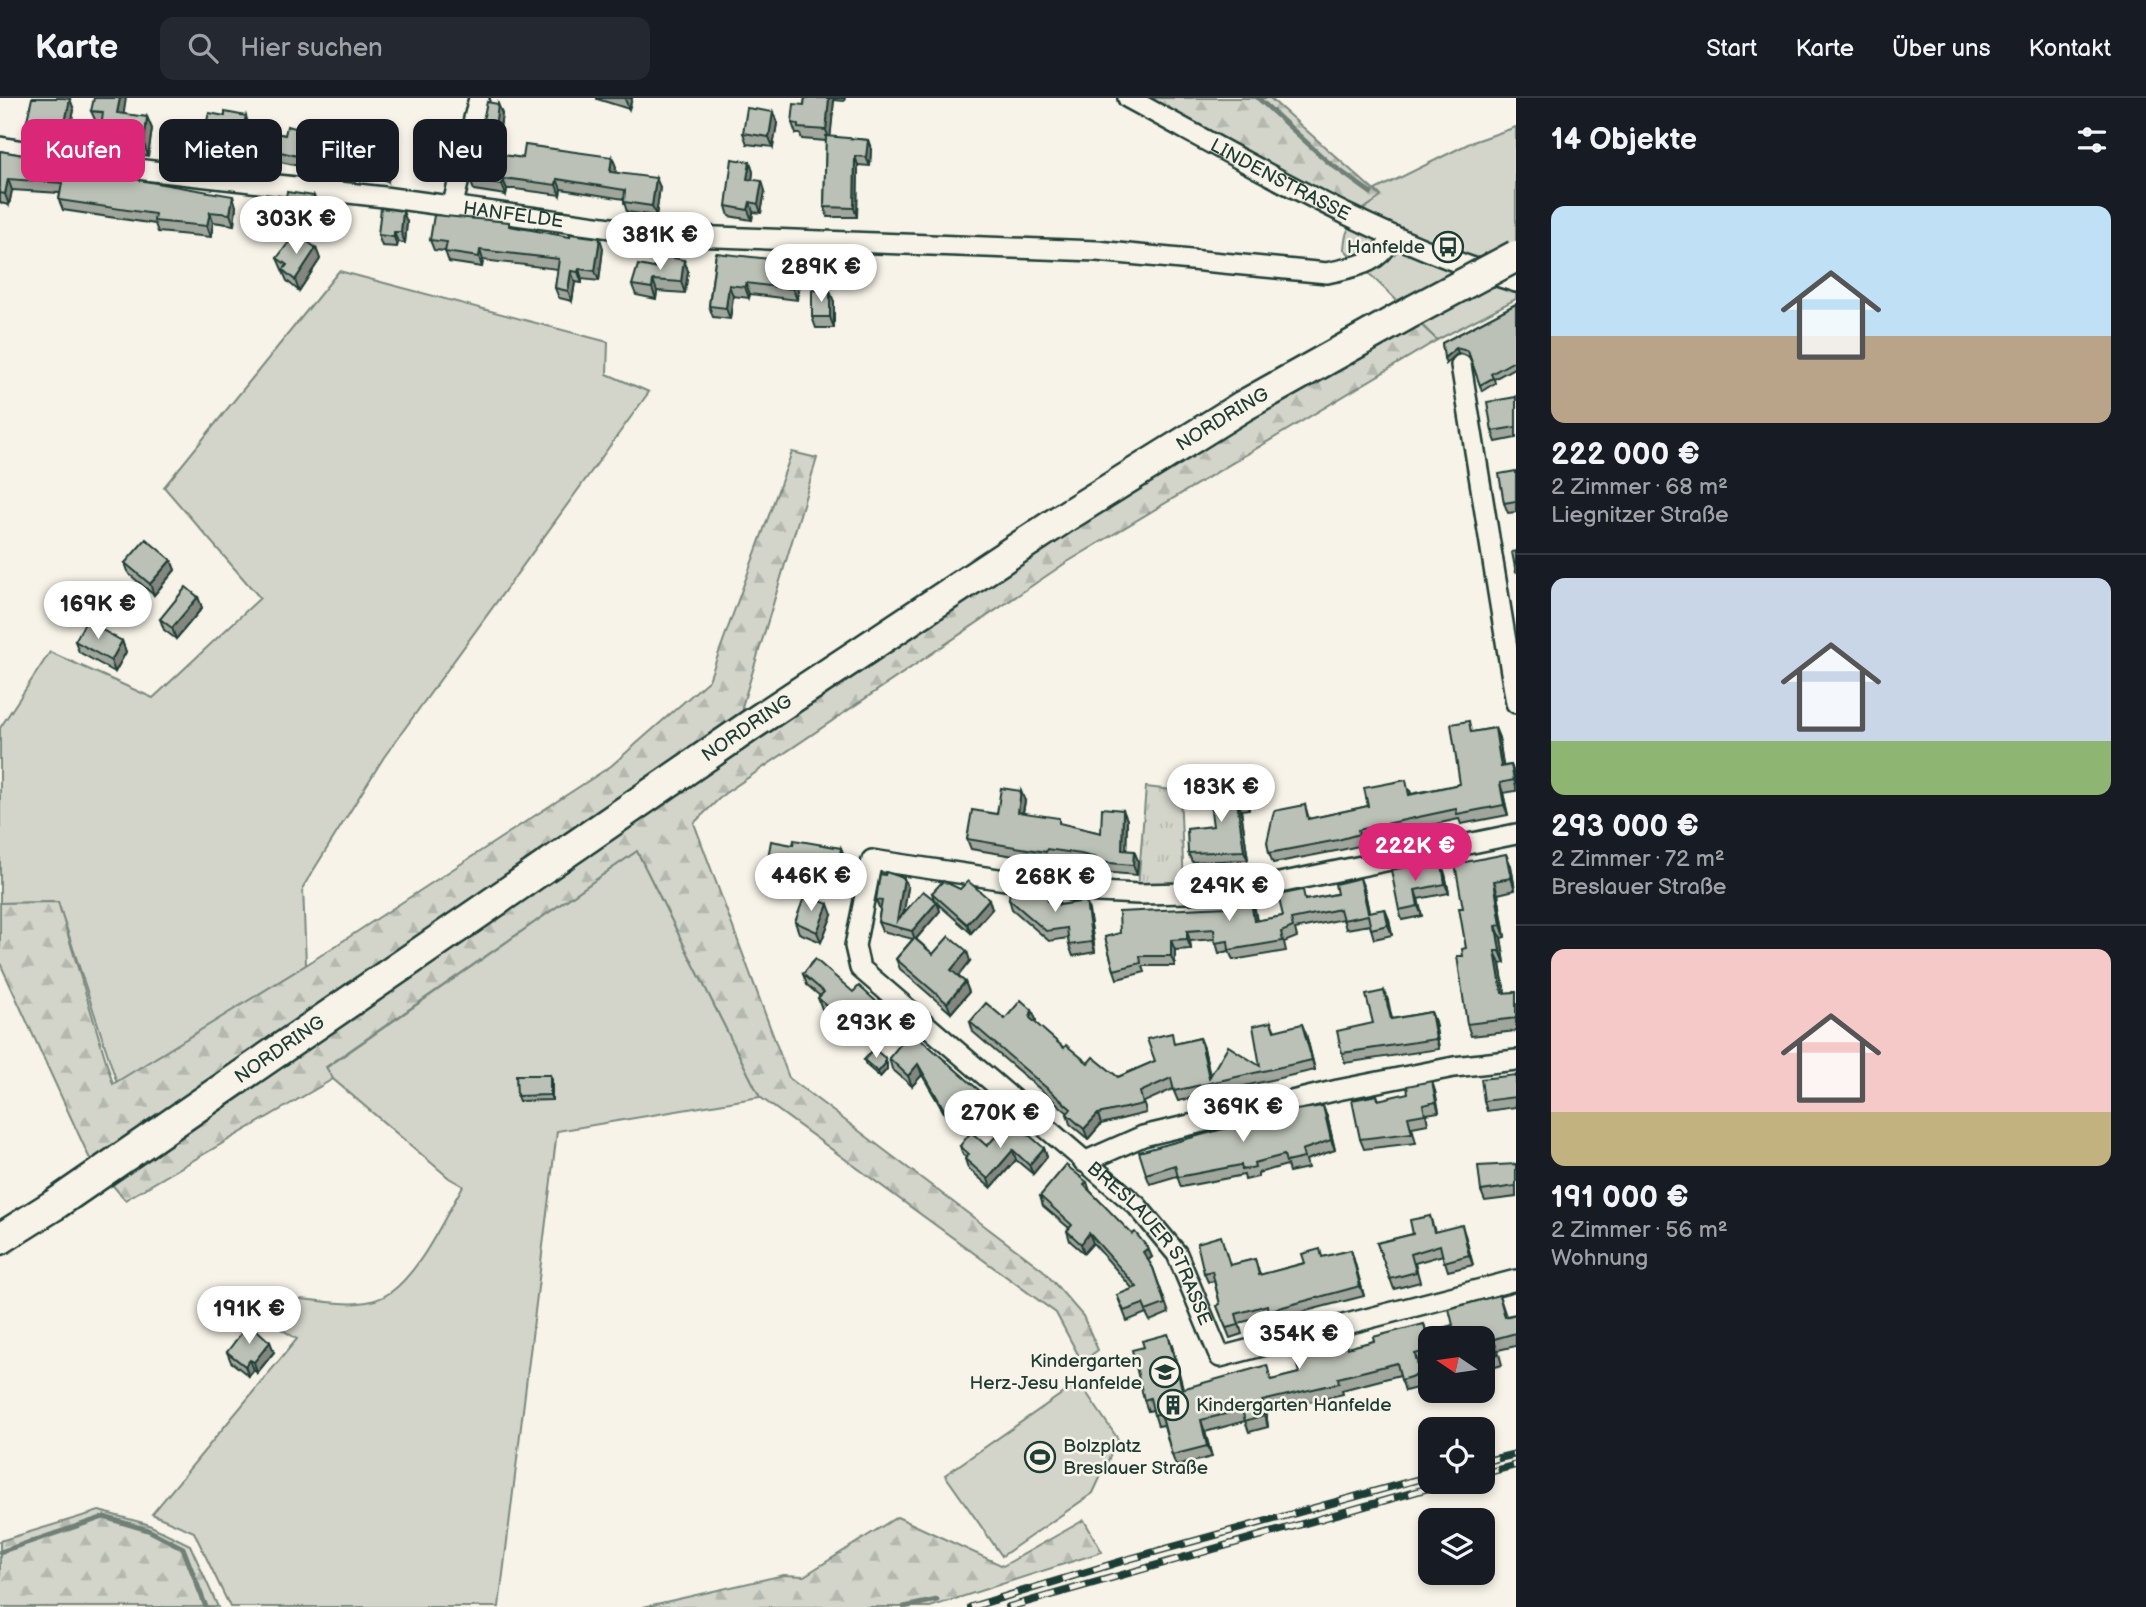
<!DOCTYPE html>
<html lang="de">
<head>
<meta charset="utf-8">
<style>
  body { margin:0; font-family:"Balsamiq Sans",sans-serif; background:#242831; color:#f1f3f6; height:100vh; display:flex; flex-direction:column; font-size:26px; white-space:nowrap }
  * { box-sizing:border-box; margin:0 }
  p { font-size:23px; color:#9ea1a6 }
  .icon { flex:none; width:38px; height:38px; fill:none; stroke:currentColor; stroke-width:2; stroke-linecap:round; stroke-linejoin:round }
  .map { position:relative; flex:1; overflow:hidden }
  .side { display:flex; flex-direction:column; background:#171b24; width:630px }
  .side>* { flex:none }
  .guide { position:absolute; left:21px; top:21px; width:665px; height:63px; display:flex; gap:14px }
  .needle { width:46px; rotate:283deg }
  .buttons { position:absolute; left:1418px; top:1228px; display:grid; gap:14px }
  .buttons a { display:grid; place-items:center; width:77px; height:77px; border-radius:14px; background:#171b24; box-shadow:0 4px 10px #0003; font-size:35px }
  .price { position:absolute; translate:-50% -60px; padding:0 16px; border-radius:24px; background:#fff; color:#222; font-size:23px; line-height:46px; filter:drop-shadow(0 2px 4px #0008) }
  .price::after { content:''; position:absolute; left:50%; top:42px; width:21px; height:16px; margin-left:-10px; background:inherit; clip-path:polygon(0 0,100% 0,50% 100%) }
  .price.current { background:#db2777; color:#fff }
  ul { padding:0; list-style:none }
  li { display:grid; align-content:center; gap:14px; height:371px; padding:0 35px }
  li+li { border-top:2px solid #363941 }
  li span { display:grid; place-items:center; height:217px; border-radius:14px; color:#555 }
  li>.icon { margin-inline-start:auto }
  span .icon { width:126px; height:126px; fill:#fffc; stroke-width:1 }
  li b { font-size:30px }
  h2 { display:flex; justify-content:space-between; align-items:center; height:84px; padding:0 35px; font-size:30px }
  .chip { padding:0 24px; border-radius:14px; background:#171b24; box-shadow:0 4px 10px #0003; font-size:24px; line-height:63px }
  .chip.current { background:#db2777; color:#fff }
  header { display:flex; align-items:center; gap:42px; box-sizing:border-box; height:98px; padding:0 35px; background:#171b24; border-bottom:2px solid #363941 }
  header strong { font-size:33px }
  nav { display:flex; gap:38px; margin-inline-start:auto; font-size:24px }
  .search { width:490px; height:63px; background:#242831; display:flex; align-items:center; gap:18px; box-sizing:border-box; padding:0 24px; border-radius:14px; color:#9ea1a6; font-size:26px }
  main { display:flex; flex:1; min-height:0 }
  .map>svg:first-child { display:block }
  .green { fill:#d3d5ca; stroke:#79897f; stroke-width:2 }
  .forest { fill:url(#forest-firs); stroke:#79897f; stroke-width:2 }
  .park { fill:url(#park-tufts); stroke:#79897f; stroke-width:2 }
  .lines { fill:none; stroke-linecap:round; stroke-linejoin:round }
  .stream { stroke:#6f8077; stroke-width:5 }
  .minor-casing { stroke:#1f3d34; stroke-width:24 }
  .primary-casing { stroke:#1f3d34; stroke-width:35 }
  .minor { stroke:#f7f3e8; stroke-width:19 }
  .primary { stroke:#f7f3e8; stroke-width:30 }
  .rail-casing { stroke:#1f3d34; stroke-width:8 }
  .rail { stroke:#f7f3e8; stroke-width:5; stroke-dasharray:16; stroke-linecap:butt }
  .primary-bridge-casing { stroke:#1f3d34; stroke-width:35; stroke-linecap:butt }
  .primary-bridge { stroke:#f7f3e8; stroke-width:30 }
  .wall { fill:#a1a69d; stroke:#1f3d34; stroke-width:2 }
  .shaded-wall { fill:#83877f; stroke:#1f3d34; stroke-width:2 }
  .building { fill:#bbc1b6; stroke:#1f3d34; stroke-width:2 }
  .labels { text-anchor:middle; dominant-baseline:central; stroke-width:5; stroke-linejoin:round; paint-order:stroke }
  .street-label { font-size:19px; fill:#1f3d34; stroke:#f7f3e8 }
  .poi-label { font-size:19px; fill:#1f3d34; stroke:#f7f3e8; text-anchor:end }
</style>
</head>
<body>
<header>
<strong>Karte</strong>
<div class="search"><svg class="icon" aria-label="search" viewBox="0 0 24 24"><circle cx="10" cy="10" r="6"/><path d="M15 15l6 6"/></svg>Hier suchen</div>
<nav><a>Start</a><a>Karte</a><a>Über uns</a><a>Kontakt</a></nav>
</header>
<main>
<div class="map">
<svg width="1516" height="1509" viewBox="0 0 1516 1509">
  <defs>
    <pattern id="forest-firs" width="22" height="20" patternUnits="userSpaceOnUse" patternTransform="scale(1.75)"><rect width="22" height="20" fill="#d3d5ca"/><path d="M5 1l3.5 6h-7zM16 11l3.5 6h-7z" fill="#b5b8ae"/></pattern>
    <pattern id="park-tufts" width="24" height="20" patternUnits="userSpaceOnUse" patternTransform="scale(1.75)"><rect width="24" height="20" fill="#d3d5ca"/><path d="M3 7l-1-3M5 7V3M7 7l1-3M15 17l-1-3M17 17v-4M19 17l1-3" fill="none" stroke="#b5b8ae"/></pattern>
  </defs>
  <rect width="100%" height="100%" fill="#f7f3e8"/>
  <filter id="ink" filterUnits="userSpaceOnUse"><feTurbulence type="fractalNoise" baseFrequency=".0143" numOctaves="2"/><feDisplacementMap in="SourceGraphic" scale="14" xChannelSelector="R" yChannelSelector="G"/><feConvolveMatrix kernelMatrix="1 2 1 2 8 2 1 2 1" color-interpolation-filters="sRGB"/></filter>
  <g filter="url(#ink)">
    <g class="green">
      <path d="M1516 29V201L1437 242 1344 151C1345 123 1360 114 1381 98L1375 92 1470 45Z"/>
      <polygon points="339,173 608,244 607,276 649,294 384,659 303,789 306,867 117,985 58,804 0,805 0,630 50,554 153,600 260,500 164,389"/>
      <path d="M637 753 760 999 557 1033 499 1509H230L194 1434 152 1416 297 1241 255 1215C277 1179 350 1225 391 1194 421 1172 444 1120 463 1088L449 1080 333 981 326 970Z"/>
      <polygon points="1079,1284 1118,1341 1093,1395 1002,1458 945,1377"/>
    </g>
    <g class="forest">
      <polygon points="1128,0 1270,0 1381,99 1352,119"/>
      <polygon points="1419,225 1437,242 1064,466 724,696 694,725 789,980 1043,1172 1083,1218 1098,1252 1082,1264 1056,1215 760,999 637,753 326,969 333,981 125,1102 89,1059 0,865 0,805 58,804 113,986 306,867 611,668 709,582 792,354 817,360 742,609 759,636 1194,353"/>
      <polygon points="99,1413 147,1426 190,1447 218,1509 0,1509 0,1443"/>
      <polygon points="897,1419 1003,1468 1084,1422 1102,1454 930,1509 643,1509 784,1477 804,1478"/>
    </g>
    <polygon class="park" points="1146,689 1180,693 1184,789 1138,789"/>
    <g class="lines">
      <g class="stream">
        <polyline points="1258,0 1328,64 1371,95"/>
        <polyline points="0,1454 104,1419 148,1432 183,1450 206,1509"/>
        <polyline points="904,1509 937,1502"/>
      </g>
      <g class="minor-casing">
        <g id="minor">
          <path id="s1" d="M1128 0C1254 68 1379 143 1516 184"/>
          <path id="s2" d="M0 49 118 69 384 99 662 137 1097 153 1327 175C1357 168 1378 167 1393 138"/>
          <polyline points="452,110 479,0"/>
          <polyline points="1461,267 1516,605"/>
          <path id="s3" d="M1516 736 1236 794 1139 796 1078 793 872 762 855 848 860 870 1137 1108 1177 1156 1220 1259 1516 1182"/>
          <polyline points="1084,1064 1143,1038 1338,992 1454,969 1516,962"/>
        </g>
      </g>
      <g class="primary-casing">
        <g id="primary">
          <path id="s4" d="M0 1141 54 1107 751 627 1068 417 1243 308 1413 213"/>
        </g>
      </g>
      <use href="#minor" class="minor"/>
      <use href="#primary" class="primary"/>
      <g class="rail-casing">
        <g id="rail">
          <polyline points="1482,1364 1516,1356"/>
          <polyline points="1482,1376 1516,1367"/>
          <polyline points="971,1509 1129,1461 1430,1378"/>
          <polyline points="1009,1509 1450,1384"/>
        </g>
      </g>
      <use href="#rail" class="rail"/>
      <g class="primary-bridge-casing">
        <polyline id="primary-bridge" points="1413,213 1516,158"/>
      </g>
      <use href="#primary-bridge" class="primary-bridge"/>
    </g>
    <g class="wall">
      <polygon points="597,0 632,0 629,11 597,1"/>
      <polygon points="805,0 845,0 844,3 834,2 830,39 868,42 871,51 870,68 858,67 857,119 828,119 824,109 826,43 802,41 800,36 796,36 792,25 804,7"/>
      <polygon points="70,1 74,12 68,40 31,33 27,22"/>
      <polygon points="498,6 502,16 498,45 501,57 523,60 612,59 616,69 615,74 660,89 656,118 627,114 624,104 624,101 561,91 560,97 515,91 507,91 506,97 474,92 470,82"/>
      <polygon points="91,13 147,19 152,31 148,58 104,52 100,40 102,25 96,24"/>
      <polygon points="777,25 773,49 747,46 743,35"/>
      <polygon points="249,28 249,30 285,37 325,37 391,42 394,52 388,83 362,77 360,72 328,64 326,74 276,63 274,72 241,65 238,54 207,48 203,38"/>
      <polygon points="202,38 200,61 176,58 172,47"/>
      <polygon points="0,53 139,77 140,83 236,108 234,127 213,124 211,139 158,134 155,126 63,112 59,102 60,95 12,92 9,107 0,105"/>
      <polygon points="750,64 753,74 752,82 765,93 761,115 753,114 752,122 729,118 726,108"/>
      <polygon points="318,108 315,129 287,125 283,115"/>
      <polygon points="407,124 405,145 398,144 397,149 382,148 378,137"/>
      <polygon points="511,129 603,150 599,183 582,181 582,185 575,184 572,203 559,200 555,190 558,171 483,162 482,169 449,164 445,153 434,152 430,142"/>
      <polygon points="316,150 320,161 299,193 287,183 277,160"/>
      <polygon points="716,155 800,175 797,202 750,196 749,200 733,198 730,221 713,219 709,208"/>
      <polygon points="684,162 688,173 685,195 657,193 656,201 636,197 632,187 654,170"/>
      <polygon points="834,204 834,230 816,230 812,219"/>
      <polygon points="1516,206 1516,269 1494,281 1495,285 1482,293 1470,259 1458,255 1446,266 1442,245"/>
      <polygon points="1516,299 1516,340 1496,344 1492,333"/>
      <polygon points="1516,373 1516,414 1508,415 1504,405"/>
      <polygon points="171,462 175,472 154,497 129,476 125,465"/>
      <polygon points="198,499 202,510 176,541 164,532 160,521"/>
      <polygon points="75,543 122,543 126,554 115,574 79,554"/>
      <polygon points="1495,630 1499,640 1503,668 1511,667 1516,682 1516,693 1503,695 1508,717 1461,726 1459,721 1362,742 1363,747 1341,752 1273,765 1269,755 1305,707 1309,721 1368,708 1410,692 1411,696 1460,686 1473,634"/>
      <polygon points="1246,693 1249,711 1241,712 1248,762 1192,764 1188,755"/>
      <polygon points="1025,703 1023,715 1061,726 1101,735 1123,712 1127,722 1126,753 1134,753 1138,763 1137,777 1100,774 1098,769 1085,766 1050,761 1050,764 971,751 967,741 997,716"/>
      <polygon points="793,747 841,750 845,760 842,775 795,767 792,784 770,781 766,771"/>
      <polygon points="1416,767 1417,771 1445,776 1449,795 1418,801 1422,818 1402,822 1399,812"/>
      <polygon points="1511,768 1515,792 1498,796 1505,839 1501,840 1505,865 1500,866 1505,895 1516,894 1516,933 1471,938 1467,926 1463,858 1466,850 1463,810"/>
      <polygon points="908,790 903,816 934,802 932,795 992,811 971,835 938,806 940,813 916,841 933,856 970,863 958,878 965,884 969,894 951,915 900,871 896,861 913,841 882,833 878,824 880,812 876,802"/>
      <polygon points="1364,790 1369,814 1389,821 1392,837 1374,841 1370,827 1346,831 1343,821 1295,831 1297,839 1284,844 1286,853 1233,862 1229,853 1219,855 1215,841 1190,843 1191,851 1175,852 1175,868 1143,868 1145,874 1117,881 1114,872 1105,839 1255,812 1257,823 1283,818 1307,802"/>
      <polygon points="1009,801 1050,803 1058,802 1060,807 1086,803 1089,813 1095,854 1073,858 1069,847 1068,840 1049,843 1012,811"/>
      <polygon points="832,817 821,844 799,835 795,824"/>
      <polygon points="803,876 878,905 882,916 859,943 822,911 818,900 820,898 807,887"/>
      <polygon points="1384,893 1392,921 1431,914 1435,924 1439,951 1345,965 1342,955 1373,925"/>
      <polygon points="1032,912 1036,922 1035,925 1064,950 1088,965 1118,979 1155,963 1176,946 1200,940 1204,950 1210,978 1260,968 1271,924 1275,933 1306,936 1315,972 1178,1003 1173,991 1144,1004 1146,1015 1101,1026 1088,1041 1070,1026 1067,1016 1068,1015 973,934 970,924 1005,921"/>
      <polygon points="916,937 981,994 985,1004 961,1033 949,1023 922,977 912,988 892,971 889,960"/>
      <polygon points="885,960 887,966 887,971 880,979 866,967 864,962"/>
      <polygon points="550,977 552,982 552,1002 519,1003 517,998"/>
      <polygon points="1516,977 1516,1009 1487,1013 1484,1003"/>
      <polygon points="1435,993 1439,1014 1426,1016 1428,1026 1412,1029 1416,1045 1364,1051 1360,1041 1377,997 1379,1002"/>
      <polygon points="1327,1018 1335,1052 1306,1062 1308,1070 1289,1074 1287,1067 1258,1075 1258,1079 1245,1082 1244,1077 1181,1089 1177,1078 1150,1086 1146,1076"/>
      <polygon points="999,1041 1044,1050 1047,1059 1033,1076 1016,1062 991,1090 968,1070 965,1061 966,1059 963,1057 960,1048 987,1048"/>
      <polygon points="1516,1066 1516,1099 1485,1103 1481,1093"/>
      <polygon points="1087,1084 1090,1093 1152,1159 1148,1162 1153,1170 1169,1215 1150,1223 1146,1215 1127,1223 1117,1197 1133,1191 1093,1145 1084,1155 1070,1143 1067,1133 1069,1130 1043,1108 1040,1098"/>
      <polygon points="1430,1118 1435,1134 1465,1137 1473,1167 1448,1173 1443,1157 1415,1165 1420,1184 1394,1191 1377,1145 1413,1136"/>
      <polygon points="1351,1152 1364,1198 1271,1222 1270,1217 1239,1225 1242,1236 1230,1240 1217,1208 1220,1206 1214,1183 1208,1184 1204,1175 1255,1161 1260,1177"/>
      <polygon points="1499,1197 1506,1218 1516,1216 1516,1248 1498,1252 1502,1267 1482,1273 1482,1241 1430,1241 1430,1264 1419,1267 1424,1288 1405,1293 1400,1277 1342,1292 1343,1296 1266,1314 1268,1329 1249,1334 1245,1323 1205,1334 1212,1359 1176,1368 1172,1357 1164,1327 1158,1328 1153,1312 1148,1313 1144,1302 1172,1248 1183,1291 1272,1282 1299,1275 1348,1250 1374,1243 1424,1226 1427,1234 1453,1227"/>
      <polygon points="270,1244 274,1254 257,1275 254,1272 249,1278 231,1264 227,1254"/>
    </g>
    <g class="shaded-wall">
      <polygon points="120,0 126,0 122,27 117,15"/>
      <polygon points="626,0 632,0 629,11 625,1"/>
      <polygon points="829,0 833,0 834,2 830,43 826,32"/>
      <polygon points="70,1 74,12 68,40 64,29"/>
      <polygon points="498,6 502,16 496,54 493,45"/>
      <polygon points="773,14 777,25 773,49 769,39"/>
      <polygon points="246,18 249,28 247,39 243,29"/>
      <polygon points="147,19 152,31 148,58 144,46"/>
      <polygon points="199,27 202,38 200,61 196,50"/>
      <polygon points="391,42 394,52 388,83 384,72"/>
      <polygon points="868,42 871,51 870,68 866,59"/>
      <polygon points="498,45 501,55 500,66 496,56"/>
      <polygon points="272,52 276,63 274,72 270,61"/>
      <polygon points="324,54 328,64 326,74 322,64"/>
      <polygon points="855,58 858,67 857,119 854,110"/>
      <polygon points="612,59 616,69 614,83 610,74"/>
      <polygon points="750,64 753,74 751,90 747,81"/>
      <polygon points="656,80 660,89 656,118 652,108"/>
      <polygon points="8,81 12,92 9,107 5,96"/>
      <polygon points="557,81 561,91 560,97 556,87"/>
      <polygon points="503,82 507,91 506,97 502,87"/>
      <polygon points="762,83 765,93 761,115 758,106"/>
      <polygon points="233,98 236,108 234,127 230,116"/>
      <polygon points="314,98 318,108 315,129 311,119"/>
      <polygon points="750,104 753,114 752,122 748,112"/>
      <polygon points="403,113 407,124 405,145 401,134"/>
      <polygon points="210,114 213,124 211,139 207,128"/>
      <polygon points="394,134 398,144 397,149 394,139"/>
      <polygon points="600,140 603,150 599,183 595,173"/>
      <polygon points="316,150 320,161 299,193 295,182"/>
      <polygon points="480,152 483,162 482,169 479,159"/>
      <polygon points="684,162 688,173 685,195 681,184"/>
      <polygon points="797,164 800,175 797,202 793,191"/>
      <polygon points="579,171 582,181 582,185 578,174"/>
      <polygon points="571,173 575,184 572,203 568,193"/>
      <polygon points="653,182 657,193 656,201 652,190"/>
      <polygon points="746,185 750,196 749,200 745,189"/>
      <polygon points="729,187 733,198 730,221 726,210"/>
      <polygon points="830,193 834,204 834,230 830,219"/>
      <polygon points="1456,250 1458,255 1446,266 1444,260"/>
      <polygon points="171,462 175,472 154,497 150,486"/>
      <polygon points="198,499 202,510 176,541 172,530"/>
      <polygon points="122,543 126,554 115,574 111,563"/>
      <polygon points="1495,630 1499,640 1505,679 1501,669"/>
      <polygon points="1511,667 1515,677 1516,688 1514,682"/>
      <polygon points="1242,683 1246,693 1249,711 1245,701"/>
      <polygon points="1500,685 1503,695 1508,717 1504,707"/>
      <polygon points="1021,693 1025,703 1021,723 1018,714"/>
      <polygon points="1237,703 1241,712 1248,762 1244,753"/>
      <polygon points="1123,712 1127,722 1126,762 1122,752"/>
      <polygon points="841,750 845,760 842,775 839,765"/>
      <polygon points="1134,753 1138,763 1137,777 1133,767"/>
      <polygon points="1506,756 1511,768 1515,792 1511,780"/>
      <polygon points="792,757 795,767 792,784 789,775"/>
      <polygon points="1442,766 1445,776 1449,795 1445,786"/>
      <polygon points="904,780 908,790 901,830 897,823"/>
      <polygon points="1360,780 1364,790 1371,824 1368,814"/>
      <polygon points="1494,783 1498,796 1505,839 1501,827"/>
      <polygon points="1415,792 1418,801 1422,818 1418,808"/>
      <polygon points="989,801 992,811 971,835 967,826"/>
      <polygon points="1251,802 1255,812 1258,833 1254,823"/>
      <polygon points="1086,803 1089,813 1095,854 1092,844"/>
      <polygon points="937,804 940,813 915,842 912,833"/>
      <polygon points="828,806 832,817 821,844 817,834"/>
      <polygon points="1385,811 1389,821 1392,837 1388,827"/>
      <polygon points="1496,828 1501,840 1505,865 1500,853"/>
      <polygon points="1187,833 1190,843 1191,851 1187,841"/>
      <polygon points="1171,842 1175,852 1175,868 1171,858"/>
      <polygon points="967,853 970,863 955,882 951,872"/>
      <polygon points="1495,853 1500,866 1507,908 1502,895"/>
      <polygon points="965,884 969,894 951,915 947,905"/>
      <polygon points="1384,893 1388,902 1394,931 1391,921"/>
      <polygon points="878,905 882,916 859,943 855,932"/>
      <polygon points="1032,912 1036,922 1033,930 1030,920"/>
      <polygon points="1431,914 1435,924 1439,951 1436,941"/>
      <polygon points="1302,926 1306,936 1315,972 1312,962"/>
      <polygon points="1200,940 1204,950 1211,985 1209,980"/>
      <polygon points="885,960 887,966 887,971 880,979 878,974"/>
      <polygon points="918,966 922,977 912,988 908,978"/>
      <polygon points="550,977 552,982 552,1002 550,997"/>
      <polygon points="1432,983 1435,993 1439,1014 1436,1004"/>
      <polygon points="981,994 985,1004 961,1033 957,1023"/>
      <polygon points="1323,1008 1327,1018 1335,1052 1331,1042"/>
      <polygon points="1098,1016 1101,1026 1088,1041 1084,1031"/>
      <polygon points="1044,1050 1047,1059 1033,1076 1029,1067"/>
      <polygon points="1013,1052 1016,1062 991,1090 988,1081"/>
      <polygon points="1462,1127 1465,1137 1473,1167 1469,1157"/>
      <polygon points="1089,1135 1093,1145 1084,1155 1081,1146"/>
      <polygon points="1148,1150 1152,1159 1146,1164 1143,1154"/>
      <polygon points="1351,1152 1354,1162 1364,1198 1360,1188"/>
      <polygon points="1168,1236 1172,1248 1186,1302 1182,1291"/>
      <polygon points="270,1244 274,1254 257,1275 254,1264"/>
      <polygon points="1415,1256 1419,1267 1424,1288 1420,1276"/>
      <polygon points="250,1262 254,1272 249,1278 245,1268"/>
      <polygon points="1262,1303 1266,1314 1268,1329 1264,1317"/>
      <polygon points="1201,1322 1205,1334 1212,1359 1207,1348"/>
    </g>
    <g class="building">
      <polygon points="32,0 64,0 70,1 64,29 27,22"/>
      <polygon points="94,0 120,0 117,15 147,19 144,46 100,40 103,14 91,13"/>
      <polygon points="805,0 829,0 826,32 798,30 798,26 792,25 794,6 804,7"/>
      <polygon points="487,4 498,6 493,45 498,45 496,56 523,60 525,47 612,59 610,74 656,80 652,108 624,104 625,92 557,81 556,87 511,81 503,82 502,87 470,82"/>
      <polygon points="747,10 773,14 769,39 743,35"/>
      <polygon points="225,14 246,18 243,29 285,37 287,28 325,37 328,25 391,42 384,72 359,67 360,62 324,54 322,64 272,52 270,61 238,55 240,45 203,38 209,15 225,18"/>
      <polygon points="176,24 199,27 196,50 172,47"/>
      <polygon points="826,38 868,42 866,59 855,58 854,110 824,109"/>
      <polygon points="0,53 139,77 138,82 233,98 230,116 210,114 207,128 154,123 155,116 59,102 62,85 8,81 5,96 0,95"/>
      <polygon points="732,61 750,64 747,81 762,83 758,106 750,104 748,112 726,108"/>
      <polygon points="287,94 314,98 311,119 283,115"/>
      <polygon points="381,110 403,113 401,134 394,134 394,139 378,137"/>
      <polygon points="434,117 509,124 509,128 570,139 570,136 600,140 595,173 579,171 578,174 571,173 568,193 555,190 559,161 480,152 479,159 445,154 447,144 430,142"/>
      <polygon points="296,135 316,150 295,182 283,172 287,167 277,160"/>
      <polygon points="716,155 797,164 793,191 746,185 745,189 729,187 726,210 709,208"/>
      <polygon points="657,157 684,162 681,184 653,182 652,190 632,187 638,167 654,170"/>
      <polygon points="812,192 830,193 830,219 812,219"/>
      <polygon points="1516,206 1516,262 1491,276 1493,280 1480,287 1468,253 1456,250 1444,260 1442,245"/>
      <polygon points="1516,299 1516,329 1492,333 1487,304"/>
      <polygon points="1516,373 1516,403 1504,405 1499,376"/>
      <polygon points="146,441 171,462 150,486 125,465"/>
      <polygon points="1516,453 1516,475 1512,454"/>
      <polygon points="186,489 198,499 172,530 160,521"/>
      <polygon points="86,523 122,543 111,563 75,543"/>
      <polygon points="1469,623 1471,634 1495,630 1501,669 1511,667 1514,682 1500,685 1504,707 1457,716 1456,711 1358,732 1359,736 1338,742 1269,755 1267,744 1274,713 1305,707 1308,721 1368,708 1364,690 1406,682 1409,697 1460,686 1451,626"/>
      <polygon points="1242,683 1245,701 1237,703 1244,753 1188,755 1187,731 1213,728 1209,698 1225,696 1224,686"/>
      <polygon points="1001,690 1021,693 1018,714 1059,720 1059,725 1101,735 1102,710 1123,712 1122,752 1134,753 1133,767 1097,764 1097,760 1081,756 1047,751 1046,754 967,741 972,712 997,716"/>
      <polygon points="794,742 841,750 839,765 792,757 789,775 766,771 771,743 793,747"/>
      <polygon points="1506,756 1511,780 1494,783 1501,827 1496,828 1500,853 1495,853 1502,895 1516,894 1516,920 1467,926 1457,858 1463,858 1462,851 1466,850 1459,810 1463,810 1455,766"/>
      <polygon points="1442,766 1445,786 1415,792 1418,808 1399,812 1391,772 1416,767 1417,771"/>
      <polygon points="886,774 904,780 897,823 923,793 937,804 912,833 878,824 882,803 876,802 880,776 885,777"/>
      <polygon points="1360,780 1368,814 1385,811 1388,827 1371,831 1368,817 1343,822 1340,811 1291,821 1293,829 1281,834 1283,843 1229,852 1228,843 1215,845 1214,831 1187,833 1187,841 1171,842 1171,858 1140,858 1141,865 1114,872 1105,839 1120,835 1119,814 1227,809 1226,806 1251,802 1254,823 1283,818 1278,797 1303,792 1305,802 1337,796 1335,786"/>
      <polygon points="943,783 960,791 968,783 989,801 967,826 932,795"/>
      <polygon points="1010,789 1047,795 1048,803 1058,802 1059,807 1086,803 1092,844 1069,847 1067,830 1046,833 1009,801"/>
      <polygon points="805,797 828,806 817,834 795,824"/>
      <polygon points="949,838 967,853 951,872 965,884 947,905 896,861 914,840 933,856"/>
      <polygon points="815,861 853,894 859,888 878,905 855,932 818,900 824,894 803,876"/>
      <polygon points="1384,893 1391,921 1431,914 1436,941 1342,955 1337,933 1373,925 1366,897"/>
      <polygon points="1021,902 1032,912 1030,920 1064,950 1066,947 1088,965 1093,959 1118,979 1155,963 1147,941 1172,935 1174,946 1200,940 1209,980 1228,948 1260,968 1253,928 1271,924 1274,933 1302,926 1312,962 1174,993 1171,980 1140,994 1143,1006 1098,1016 1084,1031 1067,1016 1071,1011 970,924 986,905 1005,921"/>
      <polygon points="908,937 916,937 981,994 957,1023 945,1013 918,966 908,978 889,960"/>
      <polygon points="874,951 885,960 885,966 878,974 864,962"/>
      <polygon points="516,977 550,977 550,997 517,998"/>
      <polygon points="1516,977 1516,1009 1515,999 1484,1003 1481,981"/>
      <polygon points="1432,983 1436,1004 1423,1007 1425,1016 1408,1019 1412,1035 1360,1041 1352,1002 1377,997 1378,1002 1408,995 1407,988"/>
      <polygon points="1323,1008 1331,1042 1302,1052 1304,1060 1286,1064 1284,1057 1254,1065 1255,1069 1242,1072 1241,1067 1178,1079 1175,1067 1146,1076 1139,1054 1289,1013"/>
      <polygon points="1014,1024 1044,1050 1029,1067 1013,1052 988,1081 965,1061 969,1056 960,1048 971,1034 987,1048 996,1038 999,1041"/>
      <polygon points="1516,1066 1516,1088 1481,1093 1478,1068"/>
      <polygon points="1066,1067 1087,1084 1084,1087 1132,1136 1135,1134 1148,1150 1143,1154 1153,1170 1165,1206 1146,1213 1143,1206 1124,1213 1117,1197 1137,1189 1089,1135 1081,1146 1067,1133 1072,1127 1040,1098"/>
      <polygon points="1430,1118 1434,1134 1462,1127 1469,1157 1444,1164 1440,1147 1411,1156 1416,1174 1390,1181 1377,1145 1413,1136 1410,1122"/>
      <polygon points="1221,1138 1230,1167 1255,1161 1259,1177 1305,1165 1302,1156 1320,1151 1322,1159 1351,1152 1360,1188 1268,1213 1267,1207 1236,1216 1239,1227 1226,1230 1217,1208 1220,1206 1212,1173 1204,1175 1197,1145"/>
      <polygon points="1499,1197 1505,1219 1516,1216 1516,1235 1494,1241 1498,1256 1482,1260 1482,1241 1430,1241 1430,1252 1415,1256 1420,1276 1401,1282 1397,1265 1338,1280 1339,1285 1262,1303 1264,1317 1245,1323 1242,1312 1201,1322 1207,1348 1172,1357 1161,1315 1154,1317 1150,1300 1144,1302 1132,1252 1144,1249 1142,1243 1168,1236 1182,1291 1267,1267 1271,1282 1299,1275 1293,1252 1343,1238 1347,1250 1374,1243 1373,1239 1424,1226 1426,1235 1440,1231 1453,1227 1449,1211"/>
      <polygon points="249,1225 270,1244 254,1264 250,1262 245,1268 227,1254"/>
    </g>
  </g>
  <defs>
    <g id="bus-ring" transform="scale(1.575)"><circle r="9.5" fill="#f7f3e8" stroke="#1f3d34" stroke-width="1.5"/><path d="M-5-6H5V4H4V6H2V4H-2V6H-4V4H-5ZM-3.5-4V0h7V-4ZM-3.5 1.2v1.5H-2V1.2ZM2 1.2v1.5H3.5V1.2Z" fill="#1f3d34"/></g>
    <g id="school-ring" transform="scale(1.575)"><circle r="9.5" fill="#f7f3e8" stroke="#1f3d34" stroke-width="1.5"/><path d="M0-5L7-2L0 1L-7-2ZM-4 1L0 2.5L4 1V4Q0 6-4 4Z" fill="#1f3d34"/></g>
    <g id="building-ring" transform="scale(1.575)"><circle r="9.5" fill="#f7f3e8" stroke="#1f3d34" stroke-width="1.5"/><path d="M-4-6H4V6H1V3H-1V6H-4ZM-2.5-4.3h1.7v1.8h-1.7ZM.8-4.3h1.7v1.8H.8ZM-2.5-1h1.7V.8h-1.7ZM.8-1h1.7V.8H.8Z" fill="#1f3d34"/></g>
    <g id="stadium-ring" transform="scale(1.575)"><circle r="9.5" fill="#f7f3e8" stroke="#1f3d34" stroke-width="1.5"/><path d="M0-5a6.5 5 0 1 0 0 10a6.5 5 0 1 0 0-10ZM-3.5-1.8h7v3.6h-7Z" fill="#1f3d34"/></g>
  </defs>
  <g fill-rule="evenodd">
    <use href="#bus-ring" x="1448" y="149"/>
    <use href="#school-ring" x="1165" y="1274"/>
    <use href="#building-ring" x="1173" y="1307"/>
    <use href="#stadium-ring" x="1040" y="1359"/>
  </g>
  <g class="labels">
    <g class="street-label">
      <text stroke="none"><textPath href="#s1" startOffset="173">LINDENSTRASSE</textPath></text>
      <text stroke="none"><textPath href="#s2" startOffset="518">HANFELDE</textPath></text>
      <text stroke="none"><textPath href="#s4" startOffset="1472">NORDRING</textPath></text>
      <text stroke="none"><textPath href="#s4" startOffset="905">NORDRING</textPath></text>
      <text stroke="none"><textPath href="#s4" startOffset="338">NORDRING</textPath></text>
      <text stroke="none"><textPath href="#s3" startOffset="1166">BRESLAUER STRASSE</textPath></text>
    </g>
    <g class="poi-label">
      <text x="1425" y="149">Hanfelde</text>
      <text x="1142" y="1263">Kindergarten<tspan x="1142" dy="22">Herz-Jesu Hanfelde</tspan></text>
      <text x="1196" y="1307" text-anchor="start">Kindergarten Hanfelde</text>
      <text x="1063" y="1348" text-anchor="start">Bolzplatz<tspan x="1063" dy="22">Breslauer Straße</tspan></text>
    </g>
  </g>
</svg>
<div class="buttons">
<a><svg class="needle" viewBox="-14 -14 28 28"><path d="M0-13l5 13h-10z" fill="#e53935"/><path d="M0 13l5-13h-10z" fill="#9ea1a6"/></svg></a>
<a><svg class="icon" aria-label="locate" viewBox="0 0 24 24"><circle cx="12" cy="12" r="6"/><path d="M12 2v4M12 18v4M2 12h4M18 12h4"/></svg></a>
<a><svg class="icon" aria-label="layers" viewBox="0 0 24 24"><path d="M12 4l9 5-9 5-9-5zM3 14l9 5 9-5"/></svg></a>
</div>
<b class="price" style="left:296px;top:158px">303K €</b>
<b class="price" style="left:660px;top:174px">381K €</b>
<b class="price" style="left:821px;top:206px">289K €</b>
<b class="price" style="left:98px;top:543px">169K €</b>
<b class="price" style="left:1221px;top:726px">183K €</b>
<b class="price current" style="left:1415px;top:785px">222K €</b>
<b class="price" style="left:811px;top:815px">446K €</b>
<b class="price" style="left:1055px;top:816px">268K €</b>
<b class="price" style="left:1229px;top:825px">249K €</b>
<b class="price" style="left:876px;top:962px">293K €</b>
<b class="price" style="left:1243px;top:1046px">369K €</b>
<b class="price" style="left:1000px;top:1052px">270K €</b>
<b class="price" style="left:249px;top:1248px">191K €</b>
<b class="price" style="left:1299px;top:1273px">354K €</b>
<div class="guide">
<a class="chip current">Kaufen</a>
<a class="chip">Mieten</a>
<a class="chip">Filter</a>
<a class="chip">Neu</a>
</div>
</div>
<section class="side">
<h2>14 Objekte<svg class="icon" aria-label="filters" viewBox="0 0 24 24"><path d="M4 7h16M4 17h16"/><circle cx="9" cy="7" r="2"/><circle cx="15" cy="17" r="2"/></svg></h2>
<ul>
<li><span style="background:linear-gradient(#bfe0f5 60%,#b9a48a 0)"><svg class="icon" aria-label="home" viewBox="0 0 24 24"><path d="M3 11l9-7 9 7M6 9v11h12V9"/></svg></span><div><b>222 000 €</b><p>2 Zimmer · 68 m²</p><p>Liegnitzer Straße</p></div></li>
<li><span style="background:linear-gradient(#c9d6e8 75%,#8fb573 0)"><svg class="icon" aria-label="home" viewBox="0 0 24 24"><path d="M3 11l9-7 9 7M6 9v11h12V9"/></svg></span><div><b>293 000 €</b><p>2 Zimmer · 72 m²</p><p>Breslauer Straße</p></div></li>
<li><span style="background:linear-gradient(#f6c9c9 75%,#c2b280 0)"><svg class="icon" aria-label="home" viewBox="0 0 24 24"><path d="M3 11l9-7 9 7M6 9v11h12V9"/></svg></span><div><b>191 000 €</b><p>2 Zimmer · 56 m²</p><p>Wohnung</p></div></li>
</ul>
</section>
</main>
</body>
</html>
